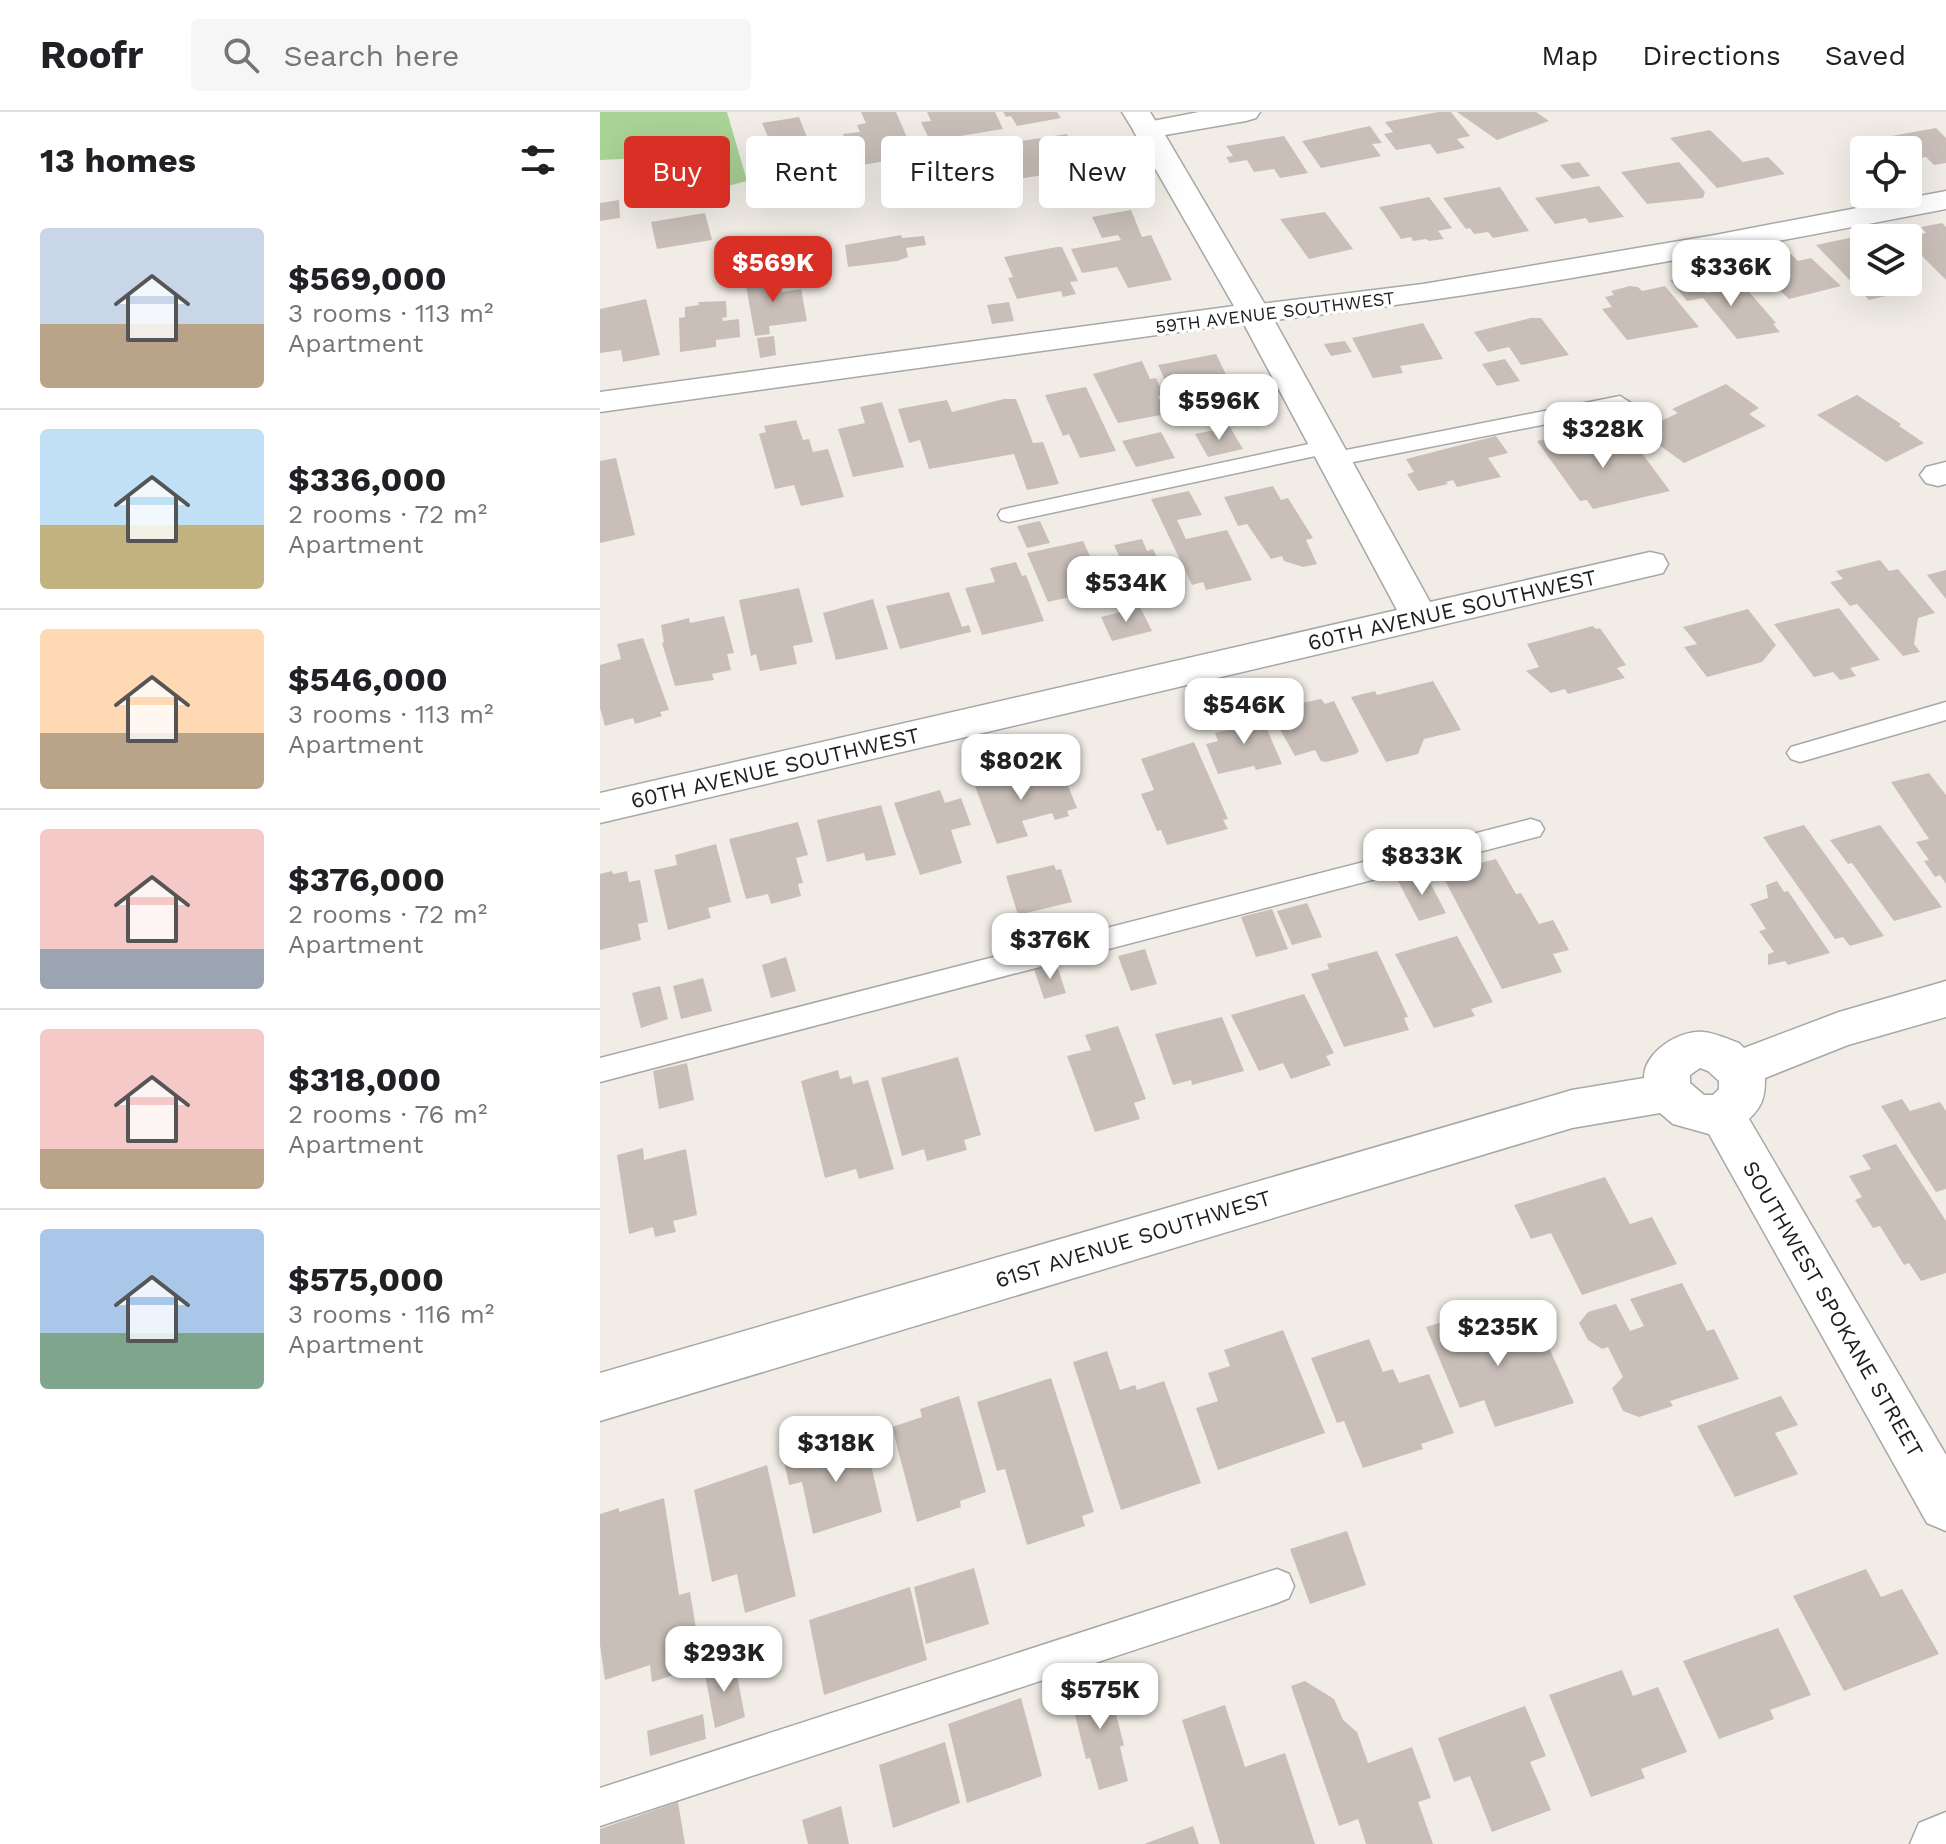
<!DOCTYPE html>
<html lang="en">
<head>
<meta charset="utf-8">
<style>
  body { margin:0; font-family:"Work Sans",sans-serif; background:#f6f6f6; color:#202124; height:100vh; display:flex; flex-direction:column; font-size:30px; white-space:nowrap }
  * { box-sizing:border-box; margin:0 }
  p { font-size:26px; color:#757577 }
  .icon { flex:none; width:44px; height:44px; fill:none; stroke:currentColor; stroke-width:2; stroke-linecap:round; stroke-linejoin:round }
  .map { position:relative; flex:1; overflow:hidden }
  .details { display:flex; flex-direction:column; background:#fff; width:600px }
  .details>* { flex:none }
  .banner { position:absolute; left:24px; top:24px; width:760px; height:72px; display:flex; gap:16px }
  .controls { position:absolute; left:1250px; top:24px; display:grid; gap:16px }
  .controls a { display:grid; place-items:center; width:72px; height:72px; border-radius:8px; background:#fff; box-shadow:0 8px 32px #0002; font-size:40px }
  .price { position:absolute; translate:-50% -68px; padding:0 18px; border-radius:16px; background:#fff; color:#222; font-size:26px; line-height:52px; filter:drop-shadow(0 2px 4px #0008) }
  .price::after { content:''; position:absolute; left:50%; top:48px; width:24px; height:18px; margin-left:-12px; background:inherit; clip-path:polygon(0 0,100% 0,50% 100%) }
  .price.current { background:#d93025; color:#fff }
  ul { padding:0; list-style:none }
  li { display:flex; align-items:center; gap:24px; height:200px; padding:0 40px }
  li+li { border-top:2px solid #e0e0e0 }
  li span { display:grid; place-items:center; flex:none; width:224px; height:160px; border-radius:8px; color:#555 }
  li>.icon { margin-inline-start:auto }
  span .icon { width:96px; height:96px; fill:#fffc; stroke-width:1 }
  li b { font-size:34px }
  h2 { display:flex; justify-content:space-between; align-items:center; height:96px; padding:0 40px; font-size:34px }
  .chip { padding:0 28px; border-radius:8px; background:#fff; box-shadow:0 8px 32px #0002; font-size:28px; line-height:72px }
  .chip.current { background:#d93025; color:#fff }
  header { display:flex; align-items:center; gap:48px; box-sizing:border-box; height:112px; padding:0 40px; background:#fff; border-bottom:2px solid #e0e0e0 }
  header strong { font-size:38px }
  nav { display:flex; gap:44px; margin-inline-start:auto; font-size:28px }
  .search { width:560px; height:72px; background:#f6f6f6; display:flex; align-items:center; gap:20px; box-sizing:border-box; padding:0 28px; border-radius:8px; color:#757577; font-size:30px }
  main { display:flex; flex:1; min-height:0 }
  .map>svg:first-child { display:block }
  .forest { fill:#aad397 }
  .building { fill:#c9bfb8 }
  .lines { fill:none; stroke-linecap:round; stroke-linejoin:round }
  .service-casing { stroke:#a7a7a7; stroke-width:3 }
  .minor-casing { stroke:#a7a7a7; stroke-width:3 }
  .tertiary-casing { stroke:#a7a7a7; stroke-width:3 }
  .service { fill:#fff; fill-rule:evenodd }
  .minor { fill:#fff; fill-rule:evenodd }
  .tertiary { fill:#fff; fill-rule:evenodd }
  .labels { text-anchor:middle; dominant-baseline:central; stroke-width:7; stroke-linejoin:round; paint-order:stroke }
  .far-street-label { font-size:18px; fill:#202020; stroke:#fff }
  .street-label { font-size:22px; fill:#202020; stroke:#fff }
</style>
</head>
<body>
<header>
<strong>Roofr</strong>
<div class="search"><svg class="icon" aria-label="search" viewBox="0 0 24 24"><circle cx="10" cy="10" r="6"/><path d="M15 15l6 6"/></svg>Search here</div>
<nav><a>Map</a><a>Directions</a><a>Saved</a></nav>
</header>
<main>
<section class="details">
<h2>13 homes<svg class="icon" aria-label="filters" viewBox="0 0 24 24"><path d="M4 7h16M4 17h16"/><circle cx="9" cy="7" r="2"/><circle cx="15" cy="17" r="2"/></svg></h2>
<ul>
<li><span style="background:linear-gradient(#c9d6e8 60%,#b9a48a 0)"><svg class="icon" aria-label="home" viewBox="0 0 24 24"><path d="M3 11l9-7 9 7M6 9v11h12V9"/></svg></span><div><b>$569,000</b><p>3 rooms · 113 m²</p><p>Apartment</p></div></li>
<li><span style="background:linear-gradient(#bfe0f5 60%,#c2b280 0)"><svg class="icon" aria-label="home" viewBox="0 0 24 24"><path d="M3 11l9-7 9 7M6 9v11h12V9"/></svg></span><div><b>$336,000</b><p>2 rooms · 72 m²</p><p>Apartment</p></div></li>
<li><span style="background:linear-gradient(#ffd9b3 65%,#b9a48a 0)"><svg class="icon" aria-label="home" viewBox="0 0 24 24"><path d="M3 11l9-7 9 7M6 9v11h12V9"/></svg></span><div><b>$546,000</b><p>3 rooms · 113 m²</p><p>Apartment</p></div></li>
<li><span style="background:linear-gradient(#f6c9c9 75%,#9aa5b1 0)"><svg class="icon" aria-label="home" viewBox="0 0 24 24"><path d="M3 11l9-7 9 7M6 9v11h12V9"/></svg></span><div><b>$376,000</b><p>2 rooms · 72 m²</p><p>Apartment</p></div></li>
<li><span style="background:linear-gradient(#f6c9c9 75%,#b9a48a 0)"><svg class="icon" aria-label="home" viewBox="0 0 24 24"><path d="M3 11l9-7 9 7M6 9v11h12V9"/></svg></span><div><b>$318,000</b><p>2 rooms · 76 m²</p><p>Apartment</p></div></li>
<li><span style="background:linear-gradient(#a9c7e8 65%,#7fa58c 0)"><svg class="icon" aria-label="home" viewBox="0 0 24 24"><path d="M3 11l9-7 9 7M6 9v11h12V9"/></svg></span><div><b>$575,000</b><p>3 rooms · 116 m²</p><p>Apartment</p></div></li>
</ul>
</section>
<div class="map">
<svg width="1346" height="1732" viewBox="0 0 1346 1732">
  <rect width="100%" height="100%" fill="#f1ede6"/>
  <polygon class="forest" points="0,0 127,0 147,69 57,92 45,46 0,48"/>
  <g class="building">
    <polygon points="261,0 296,0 315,44 256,54 243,22 260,20 257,13 266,11"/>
    <polygon points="327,0 395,0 403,17 330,29 321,10 331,9"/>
    <polygon points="403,0 457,0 461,6 417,14 411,4 406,5"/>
    <polygon points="838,0 851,0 870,24 857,27 865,36 837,42 830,32 796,38 784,22 793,20 785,10"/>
    <polygon points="857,0 936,0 949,9 897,28"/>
    <polygon points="199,5 210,33 229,30 241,61 188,71 162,11"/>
    <polygon points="770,14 782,31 772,32 781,44 721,56 702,29"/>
    <polygon points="1336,16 1346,26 1346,51 1334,53 1326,45 1308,48 1308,38 1299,38 1286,25"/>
    <polygon points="1110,18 1143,50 1168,45 1185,62 1117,76 1070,26"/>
    <polygon points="467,22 482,57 404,69 401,62 383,64 376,46 418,37 415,30"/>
    <polygon points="684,24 708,61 680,66 674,57 654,60 647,48 630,51 626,45 633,44 626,34"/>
    <polygon points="979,50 990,64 972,67 960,53"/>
    <polygon points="1079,50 1105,80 1103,86 1047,92 1021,60"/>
    <polygon points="999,74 1024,105 989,111 986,106 955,112 935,86"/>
    <polygon points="900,75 929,119 893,126 888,120 874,122 870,116 866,117 843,86"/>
    <polygon points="829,85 852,116 838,119 844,127 829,129 826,127 813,129 811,125 801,127 779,95"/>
    <polygon points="19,88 20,106 0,109 0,91"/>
    <polygon points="531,98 542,125 551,123 572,168 528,176 517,155 482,161 471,137 521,128 518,123 502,126 492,105"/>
    <polygon points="725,100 753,137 709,147 680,107"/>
    <polygon points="105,101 112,128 57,137 51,110"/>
    <polygon points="1342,111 1346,115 1346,168 1308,130 1308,125 1326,121 1321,115"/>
    <polygon points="1268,122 1273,126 1264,126 1264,170 1308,170 1308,161 1323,175 1269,188 1216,133"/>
    <polygon points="301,123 302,126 324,124 326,133 306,136 308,145 297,149 248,155 245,133"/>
    <polygon points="457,135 462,135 478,169 470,170 476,182 463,185 461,179 417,187 408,166 413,165 404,145"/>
    <polygon points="1173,140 1178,145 1191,142 1198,149 1211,146 1241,174 1189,187 1146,147"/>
    <polygon points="179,163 182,180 201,177 207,209 169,214 170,222 155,224 145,168"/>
    <polygon points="1092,163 1107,181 1144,174 1176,211 1173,212 1180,220 1137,227 1103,186 1087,189 1070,168"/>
    <polygon points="1030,174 1038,175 1042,179 1065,174 1099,215 1027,228 1002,197 1012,195 1005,185 1014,183 1011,179"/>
    <polygon points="46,187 60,243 23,250 21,238 0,241 0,197"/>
    <polygon points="126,189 127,205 122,206 123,209 139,207 140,225 116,228 116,235 80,240 79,206 85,205 85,195 99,193 98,190"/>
    <polygon points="409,190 414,209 392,212 387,193"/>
    <polygon points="931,206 941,206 969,243 921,253 909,235 888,240 874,220"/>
    <polygon points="823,211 843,247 800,254 803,261 773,266 752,226"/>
    <polygon points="174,224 176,243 160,246 157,226"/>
    <polygon points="745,229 752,240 731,244 724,232"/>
    <polygon points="616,242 642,295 631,298 622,308 600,312 584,310 558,253"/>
    <polygon points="905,247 920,269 897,274 882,252"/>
    <polygon points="542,249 550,267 556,266 564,283 558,284 566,302 518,311 493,262"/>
    <polygon points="1126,272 1159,296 1149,302 1166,314 1084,351 1051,327 1063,321 1052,313 1078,301 1072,297"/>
    <polygon points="486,275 516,339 480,346 469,322 463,324 445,283"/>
    <polygon points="1257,283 1301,312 1299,314 1324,331 1286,350 1217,303"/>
    <polygon points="404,287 416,287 433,331 443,330 459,372 427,378 414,342 329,357 320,328 309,331 298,297 347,288 352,300"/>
    <polygon points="282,290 304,355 253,365 238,317 265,311 260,295"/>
    <polygon points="196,308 203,328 209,327 213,340 228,337 244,385 201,394 194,373 175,377 159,322 166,320 164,314"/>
    <polygon points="630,315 643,337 608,345 595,322"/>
    <polygon points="561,320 575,346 536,355 522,329"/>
    <polygon points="975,320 985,334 1029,324 1070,379 993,397 987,388 980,389 937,329"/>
    <polygon points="896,324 908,341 888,346 901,365 857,375 853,368 846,370 848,372 818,379 807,362 814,360 806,347"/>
    <polygon points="16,346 35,423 0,431 0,349"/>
    <polygon points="673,374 681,388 688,386 713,426 706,428 717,452 703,455 684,449 682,444 671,447 647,412 638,414 624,385"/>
    <polygon points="589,379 602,403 577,408 586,427 627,418 652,468 606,478 603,470 592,473 551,387"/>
    <polygon points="440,409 450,431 427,436 417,414"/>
    <polygon points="542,427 547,439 553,437 567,467 562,468 564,474 528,479 513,445 519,444 514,433"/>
    <polygon points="483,429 505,477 448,490 427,441"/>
    <polygon points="1280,448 1289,459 1298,457 1335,501 1318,506 1314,532 1320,540 1303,544 1257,492 1250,494 1230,470 1243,467 1236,459"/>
    <polygon points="416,450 422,464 426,463 444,509 382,523 365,476 395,470 390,456"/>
    <polygon points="1346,458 1346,487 1327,463"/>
    <polygon points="199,476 213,530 193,534 197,552 160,559 156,542 151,544 139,488"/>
    <polygon points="349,480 362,515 369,513 371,520 300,537 286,494"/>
    <polygon points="273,487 288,537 236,548 223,501"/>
    <polygon points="540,495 552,519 512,529 501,505"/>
    <polygon points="1239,496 1280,548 1250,556 1256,564 1240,568 1233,560 1214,565 1174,512"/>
    <polygon points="1148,497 1176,533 1162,550 1107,565 1084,535 1097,532 1083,515"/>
    <polygon points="124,504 134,541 127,542 131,558 112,562 114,568 75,574 62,531 64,530 61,513 89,506 90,511"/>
    <polygon points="993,514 996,517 1000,516 1026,553 1017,556 1025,566 968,582 965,577 951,581 926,559 939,555 927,532"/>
    <polygon points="43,526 69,598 60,600 62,604 35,612 33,606 5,614 0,596 0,553 21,547 17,532"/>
    <polygon points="833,569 861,618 824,627 818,642 786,650 751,585 775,579 777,583"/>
    <polygon points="721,587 725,592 734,589 759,639 756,642 726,650 721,649 715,638 695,644 669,598"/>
    <polygon points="660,601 682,652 656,658 654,654 618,662 606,632 618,629 615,621 631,617 627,608"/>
    <polygon points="594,630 628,707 623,708 628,717 567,733 561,718 557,719 541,682 554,678 541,647"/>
    <polygon points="412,657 415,664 434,659 439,673 465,666 477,696 467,699 469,704 455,708 452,701 422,709 428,724 397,732 373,669"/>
    <polygon points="1329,661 1346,683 1346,772 1340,763 1335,765 1324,749 1329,748 1316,730 1329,727 1291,670"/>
    <polygon points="340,678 345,691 361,686 371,713 351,718 362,751 320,763 294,691"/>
    <polygon points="281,693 296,743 266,749 264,741 227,750 217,708"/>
    <polygon points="198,710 208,743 196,746 203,771 198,772 201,784 171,792 168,782 146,787 129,727"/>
    <polygon points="1204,713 1284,824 1250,834 1243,825 1235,827 1163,725"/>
    <polygon points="1280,713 1342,795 1294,809 1252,751 1248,752 1230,728"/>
    <polygon points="116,732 131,790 108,796 111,806 68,818 54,758 77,753 75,743"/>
    <polygon points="896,747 916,782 921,781 939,812 953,808 969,838 953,842 962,860 902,877 841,761"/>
    <polygon points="454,753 456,758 461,757 472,790 418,803 406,764"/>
    <polygon points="12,759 13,762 27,759 29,770 40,768 48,810 38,812 41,828 0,838 0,762"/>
    <polygon points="825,761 846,801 819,809 798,769"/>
    <polygon points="1177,769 1184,780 1188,779 1230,841 1188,853 1185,849 1168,853 1168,842 1174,840 1159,819 1166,817 1150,792 1168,786 1166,773"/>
    <polygon points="707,791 722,825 692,833 677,799"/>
    <polygon points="672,797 688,837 656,845 641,805"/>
    <polygon points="857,824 893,890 871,897 875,904 834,916 795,842"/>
    <polygon points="545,837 557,872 531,879 518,844"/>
    <polygon points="777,839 808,905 804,906 809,918 744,935 711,862 729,857 727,852"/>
    <polygon points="186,845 196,879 171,886 162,853"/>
    <polygon points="456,851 466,881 444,887 434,857"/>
    <polygon points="103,866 112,899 81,907 73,874"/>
    <polygon points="60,874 68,907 41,916 32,881"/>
    <polygon points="704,882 734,941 726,944 731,953 691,967 683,951 659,959 631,903"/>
    <polygon points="622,905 644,959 592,973 591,968 573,973 555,922"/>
    <polygon points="518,914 546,987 534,991 540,1007 495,1020 467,944 491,938 485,923"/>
    <polygon points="358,945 381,1023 364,1028 367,1038 327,1049 324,1037 302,1044 281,966"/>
    <polygon points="87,951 94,988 59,997 53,959"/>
    <polygon points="238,958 240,967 251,964 253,972 268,968 294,1057 259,1067 256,1057 225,1066 201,969"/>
    <polygon points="1302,987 1310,999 1340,990 1346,999 1346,1077 1336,1080 1281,994"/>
    <polygon points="1296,1032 1346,1109 1346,1161 1321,1169 1309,1151 1304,1153 1280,1114 1273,1116 1255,1088 1262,1085 1249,1064 1271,1057 1262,1043"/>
    <polygon points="43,1036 44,1048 86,1037 97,1103 73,1109 76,1120 55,1125 53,1115 29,1122 17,1043"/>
    <polygon points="1005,1065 1030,1112 1052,1105 1077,1152 982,1183 951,1121 931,1127 914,1093"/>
    <polygon points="1082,1171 1107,1219 1114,1217 1139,1267 1070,1289 1073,1294 1039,1305 1023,1299 1012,1276 1023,1265 1008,1235 1002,1237 988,1228 979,1211 988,1200 1016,1192 1030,1219 1044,1214 1030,1187"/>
    <polygon points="883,1198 891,1215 913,1208 924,1233 945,1227 974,1291 895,1315 884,1288 860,1296 826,1215"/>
    <polygon points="683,1218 725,1321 618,1358 596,1296 618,1289 608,1261 630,1254 624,1238"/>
    <polygon points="769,1227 783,1260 793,1257 799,1271 829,1262 854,1321 821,1332 823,1337 763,1356 744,1309 737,1311 711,1246"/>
    <polygon points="507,1239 520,1278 535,1273 537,1278 564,1269 601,1371 521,1398 473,1250"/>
    <polygon points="451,1266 494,1400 482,1404 485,1414 427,1433 405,1357 397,1359 377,1290"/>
    <polygon points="359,1284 386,1380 360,1389 361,1395 317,1410 292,1315 322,1305 320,1297"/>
    <polygon points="1181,1284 1198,1313 1175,1321 1198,1362 1135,1385 1097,1314"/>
    <polygon points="264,1323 282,1400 213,1422 202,1370 189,1373 184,1349"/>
    <polygon points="167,1353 196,1484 145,1501 137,1462 112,1470 94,1378"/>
    <polygon points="64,1386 79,1483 90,1480 102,1554 52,1570 50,1553 5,1568 0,1533 0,1402 19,1396 19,1400"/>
    <polygon points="747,1419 766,1473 710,1492 690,1437"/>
    <polygon points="374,1456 389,1512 326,1532 314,1475"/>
    <polygon points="1266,1457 1281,1485 1302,1477 1339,1542 1244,1579 1193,1484"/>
    <polygon points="310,1475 327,1548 224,1583 209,1508"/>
    <polygon points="1178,1516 1211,1583 1170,1598 1174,1607 1119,1627 1083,1549"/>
    <polygon points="134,1548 145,1605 115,1616 104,1557"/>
    <polygon points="1022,1558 1033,1584 1058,1575 1087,1640 1041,1657 1045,1666 991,1685 949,1583"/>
    <polygon points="506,1564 524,1633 520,1635 528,1669 499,1678 490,1646 486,1647 468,1575"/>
    <polygon points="705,1569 734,1587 743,1608 757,1620 768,1651 812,1635 831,1686 818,1690 833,1732 766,1732 758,1707 739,1714 691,1574"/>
    <polygon points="421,1586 442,1664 367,1691 348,1612"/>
    <polygon points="625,1593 645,1655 685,1641 715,1732 620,1732 582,1608"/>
    <polygon points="925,1594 946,1644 930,1650 951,1698 892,1720 870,1664 854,1670 838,1626"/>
    <polygon points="103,1602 106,1627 50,1644 47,1619"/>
    <polygon points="345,1630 360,1691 293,1716 279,1653"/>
    <polygon points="78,1690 85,1732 0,1732 0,1717"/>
    <polygon points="241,1694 249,1732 208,1732 202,1708"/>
    <polygon points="593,1714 599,1732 544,1732"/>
  </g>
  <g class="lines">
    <g class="service-casing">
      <g id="service">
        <polygon points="1020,284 1031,291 1028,296 733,354 725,352 722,347 725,342 409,410 401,408 398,403 401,398 409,396 728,328 736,330 739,335 736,340"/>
        <polygon points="1346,590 1346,608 1200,650 1191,647 1187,641 1191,635"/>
        <polygon points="931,707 940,710 944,717 940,724 0,970 0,946"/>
        <polygon points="677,1457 689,1462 694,1474 689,1486 677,1491 0,1714 0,1676"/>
      </g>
    </g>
    <g class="minor-casing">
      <g id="minor">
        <polygon points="522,0 550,0 561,18 557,24 547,27 537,24"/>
        <path d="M1346 79V97C1123 140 900 183 674 208L830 490 1050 440 1063 443 1068 452 1063 461 0 711V681L797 498 638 201 643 194 823 172 1115 123Z"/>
        <polygon points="1346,350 1346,372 1338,374 1326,371 1320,363 1326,355"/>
        <path d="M1346 869V905L1248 933 1165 966C1165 984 1163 994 1149 1007L1346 1343V1419L1327 1411 1109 1022 1073 1012 1060 1001 972 1016 0 1309V1261L972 978 1044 966C1044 940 1079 918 1103 920 1115 921 1128 927 1139 931L1144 936 1239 900ZM1100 956 1108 959 1119 969V977L1113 983H1104L1090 971V963Z"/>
        <polygon points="1346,1700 1346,1732 1310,1732 1319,1711"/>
      </g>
    </g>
    <g class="tertiary-casing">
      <polygon id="tertiary" points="599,0 660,0 656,6 646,9 565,23 670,201 665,208 0,300 0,280 634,194 533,18 537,12"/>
    </g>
    <use href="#service" class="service"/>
    <use href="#minor" class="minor"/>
    <use href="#tertiary" class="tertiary"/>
  </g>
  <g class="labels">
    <g class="far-street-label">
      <text transform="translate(675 200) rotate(-7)">59TH AVENUE SOUTHWEST</text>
    </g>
    <g class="street-label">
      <text transform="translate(852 498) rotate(-13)">60TH AVENUE SOUTHWEST</text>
      <text transform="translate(175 656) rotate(-13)">60TH AVENUE SOUTHWEST</text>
      <text transform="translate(533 1127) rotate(-17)">61ST AVENUE SOUTHWEST</text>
      <text transform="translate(1233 1197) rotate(60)">SOUTHWEST SPOKANE STREET</text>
    </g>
  </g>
</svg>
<div class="controls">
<a><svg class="icon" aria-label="locate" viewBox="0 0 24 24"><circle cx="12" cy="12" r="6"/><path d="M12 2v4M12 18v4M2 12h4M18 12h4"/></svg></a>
<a><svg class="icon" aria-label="layers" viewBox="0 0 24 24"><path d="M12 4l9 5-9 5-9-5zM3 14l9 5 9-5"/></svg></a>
</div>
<b class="price current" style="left:173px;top:192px">$569K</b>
<b class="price" style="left:1131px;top:196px">$336K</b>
<b class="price" style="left:619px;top:330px">$596K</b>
<b class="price" style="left:1003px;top:358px">$328K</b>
<b class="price" style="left:526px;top:512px">$534K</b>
<b class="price" style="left:644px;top:634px">$546K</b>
<b class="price" style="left:421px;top:690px">$802K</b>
<b class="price" style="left:822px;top:785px">$833K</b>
<b class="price" style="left:450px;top:869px">$376K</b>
<b class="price" style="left:898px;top:1256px">$235K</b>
<b class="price" style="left:236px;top:1372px">$318K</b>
<b class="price" style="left:124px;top:1582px">$293K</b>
<b class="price" style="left:500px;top:1619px">$575K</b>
<div class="banner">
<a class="chip current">Buy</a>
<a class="chip">Rent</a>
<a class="chip">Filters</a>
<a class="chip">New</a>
</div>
</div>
</main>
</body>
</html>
